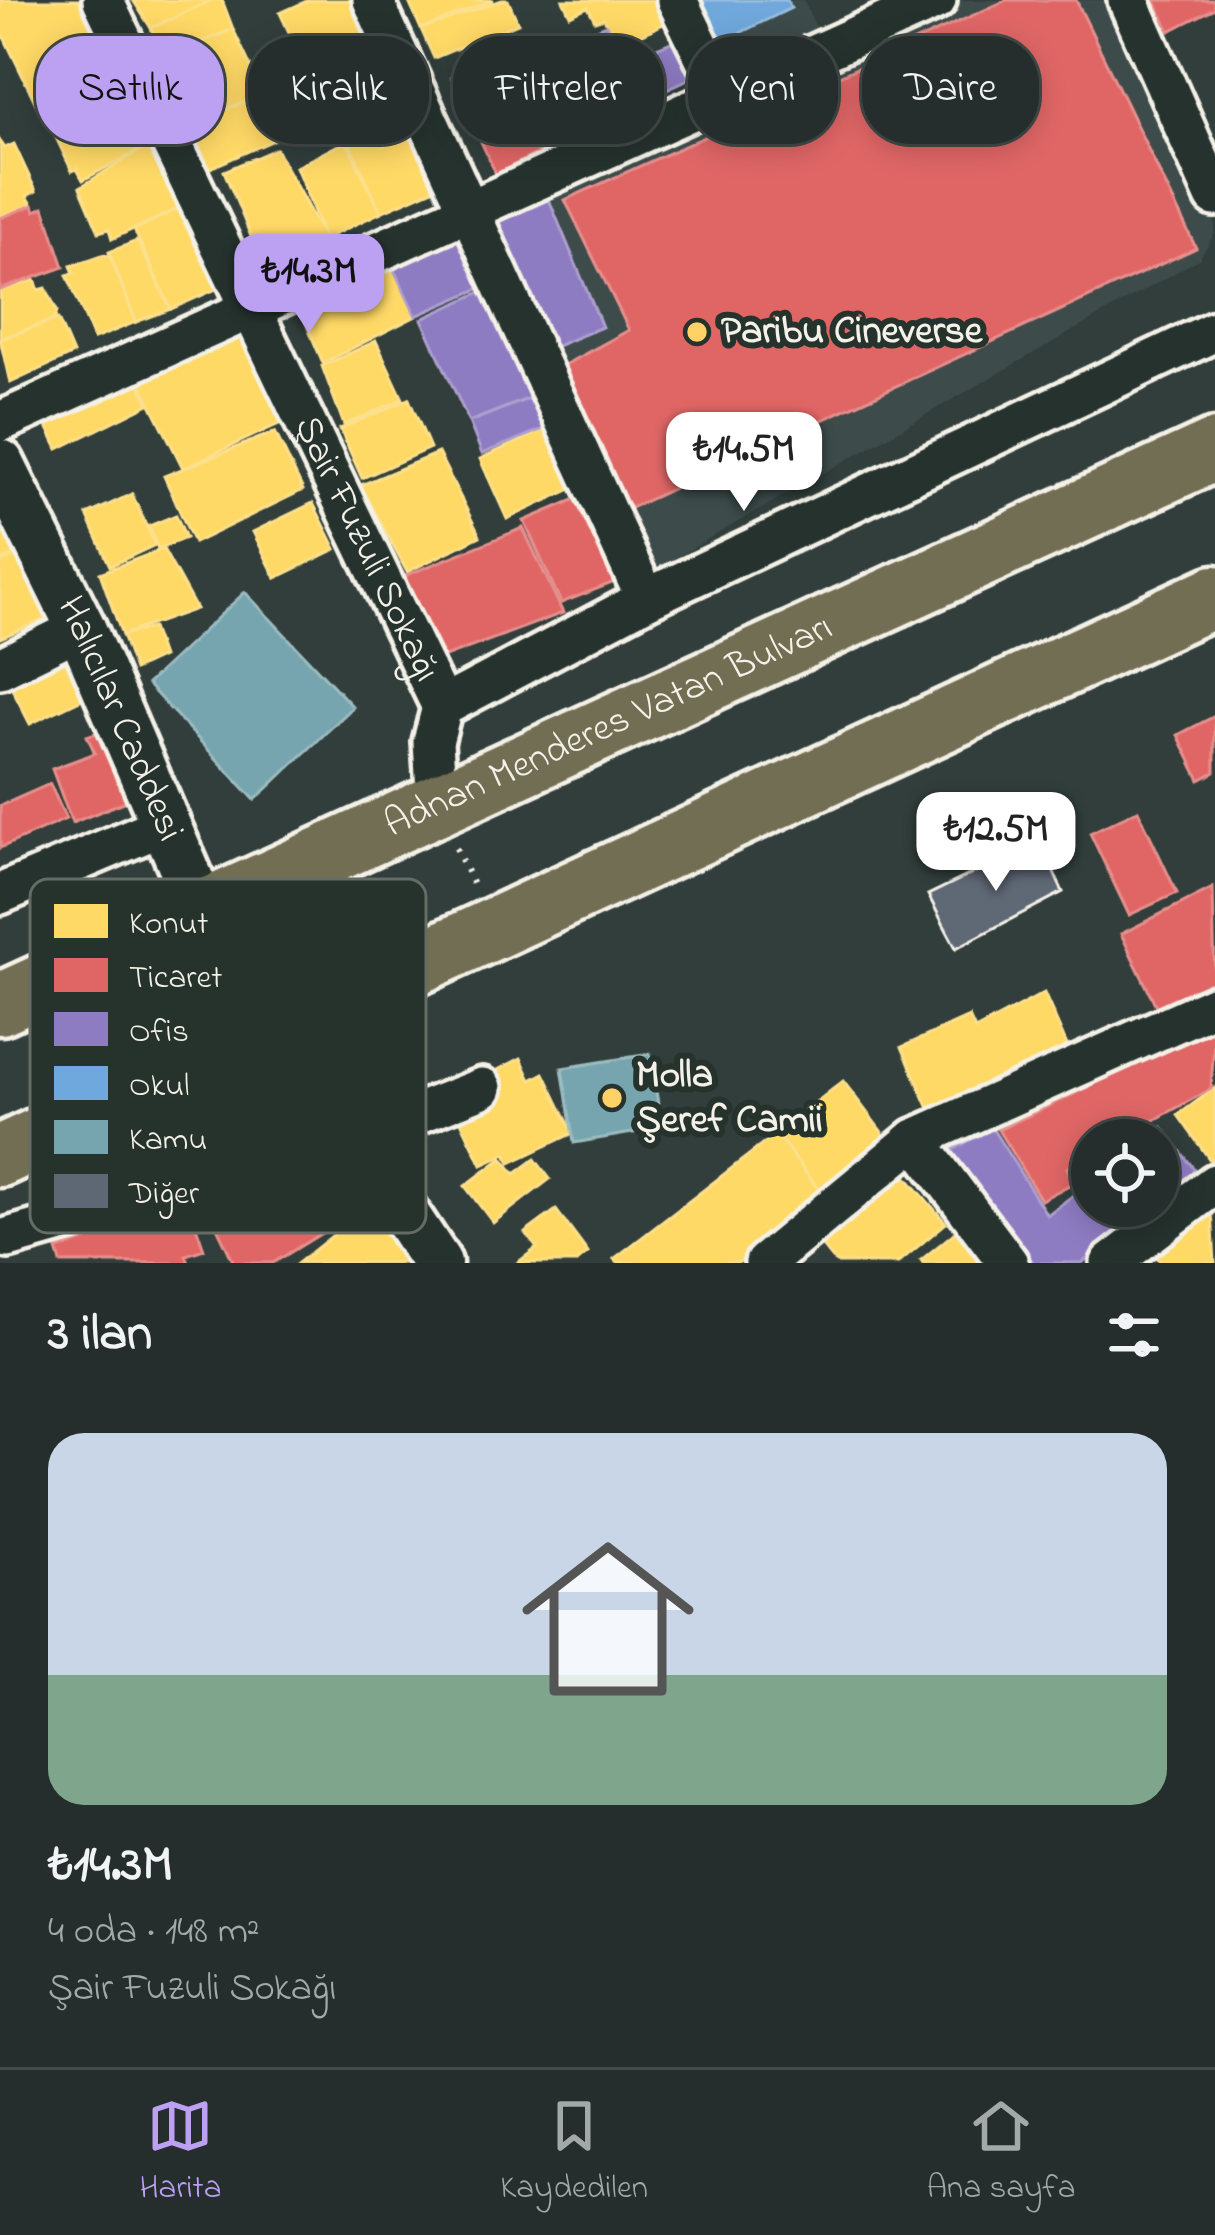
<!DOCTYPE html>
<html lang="tr">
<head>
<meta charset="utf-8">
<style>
  body { margin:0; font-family:"Indie Flower",sans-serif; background:#313a38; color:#f1f3f6; height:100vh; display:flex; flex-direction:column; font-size:45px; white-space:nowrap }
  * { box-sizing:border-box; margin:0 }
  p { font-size:39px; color:#a3a8a9 }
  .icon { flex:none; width:66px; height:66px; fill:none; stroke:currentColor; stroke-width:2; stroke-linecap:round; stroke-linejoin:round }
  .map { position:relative; height:1263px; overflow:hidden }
  .side { display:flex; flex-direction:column; background:#252e2c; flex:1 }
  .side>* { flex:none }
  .guide { position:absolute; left:36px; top:36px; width:1143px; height:108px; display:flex; gap:24px }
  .fabs { position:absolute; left:1071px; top:1119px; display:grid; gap:24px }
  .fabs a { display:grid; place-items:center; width:108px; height:108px; border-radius:50%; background:#252e2c; box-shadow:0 6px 30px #0003,0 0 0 3px #424a48; font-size:60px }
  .price { position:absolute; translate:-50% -102px; padding:0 27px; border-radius:24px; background:#fff; color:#222; font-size:39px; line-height:78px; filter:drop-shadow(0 3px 6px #0008) }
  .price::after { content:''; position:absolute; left:50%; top:72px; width:36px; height:27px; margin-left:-18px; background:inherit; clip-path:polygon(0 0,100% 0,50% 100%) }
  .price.selected { background:#bca0f2; color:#111 }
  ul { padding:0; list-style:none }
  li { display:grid; align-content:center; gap:24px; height:636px; padding:0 48px }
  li+li { border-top:3px solid #424a48 }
  li span { display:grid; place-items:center; height:372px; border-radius:36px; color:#555 }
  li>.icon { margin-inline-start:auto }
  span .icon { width:216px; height:216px; fill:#fffc; stroke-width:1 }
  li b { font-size:51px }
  h2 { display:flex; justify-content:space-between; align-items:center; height:144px; padding:0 48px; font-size:51px }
  .chip { padding:0 42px; border-radius:48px; background:#252e2c; box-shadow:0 6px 30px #0003,0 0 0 3px #424a48; font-size:42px; line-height:108px }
  .chip.selected { background:#bca0f2; color:#111 }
  .menu { display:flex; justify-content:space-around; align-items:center; height:168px; border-top:3px solid #424a48; background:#252e2c; font-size:33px; color:#a3a8a9 }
  .menu a { display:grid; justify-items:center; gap:6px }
  .menu .selected { color:#bca0f2 }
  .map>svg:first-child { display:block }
  .built { fill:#3e4b4c }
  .homes { fill:#ffd966; stroke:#fce08d; stroke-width:3 }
  .shops { fill:#e06666; stroke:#e6908d; stroke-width:3 }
  .offices { fill:#8e7cc3; stroke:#ad9fce; stroke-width:3 }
  .schools { fill:#6fa8dc; stroke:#97bee0; stroke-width:3 }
  .public { fill:#76a5af; stroke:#9cbcc0; stroke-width:3 }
  .building { fill:#5e6875; stroke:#f4f1e8; stroke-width:3 }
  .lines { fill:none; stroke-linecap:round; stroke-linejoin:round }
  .minor-casing { stroke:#f4f1e8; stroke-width:48 }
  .tertiary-casing { stroke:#f4f1e8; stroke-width:57 }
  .primary-casing { stroke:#f4f1e8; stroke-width:69 }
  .path { stroke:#f4f1e8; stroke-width:6; stroke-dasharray:3 9; stroke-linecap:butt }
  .minor { stroke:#26332d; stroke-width:39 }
  .tertiary { stroke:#26332d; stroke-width:48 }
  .primary { stroke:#726e52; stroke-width:60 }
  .poi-dot { fill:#ffd166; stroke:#26332d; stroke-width:4.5 }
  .labels { text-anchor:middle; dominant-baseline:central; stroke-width:12; stroke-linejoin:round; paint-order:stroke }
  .poi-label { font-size:39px; font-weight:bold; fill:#f4f1e8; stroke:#26332d; text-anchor:start }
  .street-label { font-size:39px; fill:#f4f1e8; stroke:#26332d }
  .key { fill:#26332d; stroke:#646c65; stroke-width:3 }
  .key-label { font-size:33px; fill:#f4f1e8 }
</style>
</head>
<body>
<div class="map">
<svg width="1215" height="1263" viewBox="0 0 1215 1263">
  <rect width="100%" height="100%" fill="#313e3b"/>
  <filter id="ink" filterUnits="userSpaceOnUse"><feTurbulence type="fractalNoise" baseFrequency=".00833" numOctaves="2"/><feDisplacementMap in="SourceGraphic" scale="24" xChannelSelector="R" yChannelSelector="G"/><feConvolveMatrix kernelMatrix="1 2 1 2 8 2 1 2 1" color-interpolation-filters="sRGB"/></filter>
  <g filter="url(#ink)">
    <polygon class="built" points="685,0 803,0 832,61 960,0 1126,0 1215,152 1215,233 1199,259 654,570 498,221 735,110"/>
    <g class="homes">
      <polygon points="0,0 88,0 128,78 41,114 0,29"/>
      <polygon points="133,0 213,0 151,28"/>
      <polygon points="213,0 222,0 233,29 162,59 151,28"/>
      <polygon points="309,0 357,0 379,44 308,73 280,13"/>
      <polygon points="408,0 494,0 421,29"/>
      <polygon points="502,0 508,0 518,23 434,58 421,29"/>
      <polygon points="563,0 666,0 675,18 617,47 604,18 595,21 588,7 570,15"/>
      <polygon points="233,29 264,95 188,123 162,59"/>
      <polygon points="574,42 613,118 581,130 550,54"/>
      <polygon points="379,44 401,93 328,126 308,73"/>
      <polygon points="128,78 156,141 83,180 77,169 72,171 50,125 55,122 51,112"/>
      <polygon points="401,93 442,185 381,212 340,122"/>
      <polygon points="264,95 283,136 210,168 188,123"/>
      <polygon points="0,141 5,148 14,144 36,191 27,196 32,204 0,217"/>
      <polygon points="156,141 186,205 112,239 109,229 99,232 80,187"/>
      <polygon points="346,141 381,212 325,239 296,167"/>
      <polygon points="276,149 325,239 263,266 224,171"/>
      <polygon points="186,205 223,286 171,309 134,230"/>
      <polygon points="137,241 171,309 136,322 109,252"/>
      <polygon points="102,255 110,256 136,322 94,339 67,275 74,273 71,266"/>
      <polygon points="388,257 416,316 323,363 296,300"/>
      <polygon points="35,280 39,290 46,288 57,311 55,319 0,339 0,291"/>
      <polygon points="238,314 290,419 183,468 132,366"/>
      <polygon points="58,319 73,354 10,383 0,339"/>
      <polygon points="376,341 403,399 344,425 322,366"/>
      <polygon points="134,373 149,404 58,449 43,418"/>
      <polygon points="409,399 430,448 362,478 340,429"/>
      <polygon points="557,424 584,483 507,519 480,459"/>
      <polygon points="275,432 303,490 194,543 164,476"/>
      <polygon points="438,453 480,536 407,572 361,485"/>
      <polygon points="132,494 155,545 110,566 87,515"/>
      <polygon points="313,503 336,549 276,578 253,532"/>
      <polygon points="0,512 27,551 0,561"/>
      <polygon points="176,515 186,538 158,549 149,526"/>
      <polygon points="163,549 196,609 122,635 100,573"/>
      <polygon points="27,551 56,615 0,638 0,563"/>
      <polygon points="152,628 162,657 134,670 122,635"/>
      <polygon points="75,656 96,692 30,724 10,685"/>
      <polygon points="1044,993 1073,1059 934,1120 902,1047 969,1017 975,1030"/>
      <polygon points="521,1058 531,1080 544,1073 573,1133 510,1163 506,1154 482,1165 458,1115 504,1093 494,1072"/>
      <polygon points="843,1081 891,1144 824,1196 776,1134"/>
      <polygon points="1215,1088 1215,1157 1210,1160 1178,1115"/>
      <polygon points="776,1134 824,1196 738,1263 618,1263 614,1259"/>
      <polygon points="502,1158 515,1174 535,1159 550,1179 493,1223 465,1186"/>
      <polygon points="905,1175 946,1223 898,1263 836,1263 822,1246"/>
      <polygon points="367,1208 409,1260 405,1263 298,1263"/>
      <polygon points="556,1210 588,1253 576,1263 517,1263 537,1248 525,1233"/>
      <polygon points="1212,1210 1215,1263 1161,1263 1157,1257"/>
      <polygon points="960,1228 990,1263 923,1263 921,1260"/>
    </g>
    <g class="shops">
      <polygon points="1007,0 1076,0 1196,248 624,511 557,369 629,330 565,200"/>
      <polygon points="1154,0 1215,0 1215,8 1170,31"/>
      <polygon points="502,54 539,152 496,174 451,77"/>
      <polygon points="33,205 35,211 44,207 64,267 0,290 0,218"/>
      <polygon points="590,493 625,578 561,603 524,521"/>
      <polygon points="523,528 563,613 439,659 404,576"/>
      <polygon points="1215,716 1215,772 1200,780 1178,735"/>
      <polygon points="122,724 151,791 72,823 52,769 95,753 87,736"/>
      <polygon points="50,784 66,819 0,848 0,806"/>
      <polygon points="1138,810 1177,893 1129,915 1090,833"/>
      <polygon points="1213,888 1215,986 1160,1014 1121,934"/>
      <polygon points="1215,1027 1211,1089 1118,1140 1092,1140 1092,1161 1088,1155 1067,1168 1075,1182 1041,1200 998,1130"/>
      <polygon points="356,1163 382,1196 273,1263 234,1263 213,1219"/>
      <polygon points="162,1201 166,1213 189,1206 204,1249 186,1255 189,1263 61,1263 57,1250 96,1237 92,1224"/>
    </g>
    <g class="offices">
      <polygon points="606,25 641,101 613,118 575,39"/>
      <polygon points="681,38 699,74 641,101 628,72 652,58 649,51"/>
      <polygon points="548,52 581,130 541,150 510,69"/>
      <polygon points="545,190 602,327 547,350 489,213"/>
      <polygon points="461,224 488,285 416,316 388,257"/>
      <polygon points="492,287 538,395 469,422 422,319"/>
      <polygon points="538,395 553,425 482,454 469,422"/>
      <polygon points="1162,1127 1198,1174 1158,1205 1158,1140 1145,1140"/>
      <polygon points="992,1128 1047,1215 1092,1181 1092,1206 1156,1206 1082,1263 1034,1263 949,1152"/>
    </g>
    <polygon class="schools" points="695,0 787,0 791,8 717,44"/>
    <g class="public">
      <polygon points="245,592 353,707 255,800 147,684"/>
      <polygon points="650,1054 662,1128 574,1143 562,1068"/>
    </g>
    <polygon class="building" points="1039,841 1063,892 956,948 928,895"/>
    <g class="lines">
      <g class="minor-casing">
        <g id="minor">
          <path id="s1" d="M103 0 442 707"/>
          <polyline points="373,0 646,599"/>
          <polyline points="677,0 722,92"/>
          <polyline points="1128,0 1215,196"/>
          <polyline points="0,422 936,0"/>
          <polyline points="0,668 81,628"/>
          <polyline points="437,806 433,742 442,707 646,599 1215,331"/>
          <polyline points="0,894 166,824"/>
          <polyline points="915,1139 1008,1263"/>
          <polyline points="8,1238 350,1140 482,1088"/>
          <polyline points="765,1263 915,1139 1215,1005"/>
          <polyline points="1111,1263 1215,1184"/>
        </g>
      </g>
      <g class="tertiary-casing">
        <g id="tertiary">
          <path id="s2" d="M0 464 81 628 203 912"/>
          <polyline points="280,1027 437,1263"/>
        </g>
      </g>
      <g class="primary-casing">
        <g id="primary">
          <path id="s3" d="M0 1004 1215 450"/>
          <polyline points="0,1156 1215,596"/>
        </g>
      </g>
      <polyline class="path" points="456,848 473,885"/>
      <use href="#minor" class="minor"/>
      <use href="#tertiary" class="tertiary"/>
      <use href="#primary" class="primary"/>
    </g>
  </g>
  <g class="poi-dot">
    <circle cx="697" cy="332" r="12"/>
    <circle cx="612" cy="1098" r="12"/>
  </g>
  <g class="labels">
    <g class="poi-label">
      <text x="721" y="332">Paribu Cineverse</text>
      <text x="636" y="1076">Molla<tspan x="636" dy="45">Şeref Camii</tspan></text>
    </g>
    <g class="street-label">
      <text stroke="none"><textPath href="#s1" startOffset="609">Şair Fuzuli Sokağı</textPath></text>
      <text stroke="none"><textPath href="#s2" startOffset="282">Halıcılar Caddesi</textPath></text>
      <text stroke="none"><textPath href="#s3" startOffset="669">Adnan Menderes Vatan Bulvarı</textPath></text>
    </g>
  </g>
  <rect x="30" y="879" width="396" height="354" rx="18" class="key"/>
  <rect x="54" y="904" width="54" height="34" fill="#ffd966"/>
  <rect x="54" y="958" width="54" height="34" fill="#e06666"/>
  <rect x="54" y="1012" width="54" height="34" fill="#8e7cc3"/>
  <rect x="54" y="1066" width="54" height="34" fill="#6fa8dc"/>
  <rect x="54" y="1120" width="54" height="34" fill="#76a5af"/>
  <rect x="54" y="1174" width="54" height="34" fill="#5e6875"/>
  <g class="key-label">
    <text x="129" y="933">Konut</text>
    <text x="129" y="987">Ticaret</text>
    <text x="129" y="1041">Ofis</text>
    <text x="129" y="1095">Okul</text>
    <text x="129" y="1149">Kamu</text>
    <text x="129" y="1203">Diğer</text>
  </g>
</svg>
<div class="fabs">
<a><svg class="icon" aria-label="locate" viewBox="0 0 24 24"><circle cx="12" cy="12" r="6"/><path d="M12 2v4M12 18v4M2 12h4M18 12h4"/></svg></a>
</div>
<b class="price selected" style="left:309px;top:336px">₺14.3M</b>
<b class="price" style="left:744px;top:514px">₺14.5M</b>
<b class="price" style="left:996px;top:894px">₺12.5M</b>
<div class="guide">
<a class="chip selected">Satılık</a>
<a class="chip">Kiralık</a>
<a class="chip">Filtreler</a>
<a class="chip">Yeni</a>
<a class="chip">Daire</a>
</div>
</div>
<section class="side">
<h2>3 ilan<svg class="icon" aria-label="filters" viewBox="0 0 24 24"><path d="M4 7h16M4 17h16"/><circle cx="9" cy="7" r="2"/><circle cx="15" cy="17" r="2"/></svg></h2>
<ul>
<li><span style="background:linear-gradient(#c9d6e8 65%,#7fa58c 0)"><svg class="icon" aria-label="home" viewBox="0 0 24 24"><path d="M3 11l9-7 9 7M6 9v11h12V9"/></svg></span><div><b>₺14.3M</b><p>4 oda · 148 m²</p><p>Şair Fuzuli Sokağı</p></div></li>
</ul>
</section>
<nav class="menu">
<a class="selected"><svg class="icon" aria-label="map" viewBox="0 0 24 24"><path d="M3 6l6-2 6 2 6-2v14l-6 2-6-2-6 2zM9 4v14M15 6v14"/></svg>Harita</a>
<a><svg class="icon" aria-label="saved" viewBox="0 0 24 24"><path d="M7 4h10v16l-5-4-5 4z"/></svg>Kaydedilen</a>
<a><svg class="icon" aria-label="home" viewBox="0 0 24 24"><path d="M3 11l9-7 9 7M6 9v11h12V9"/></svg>Ana sayfa</a>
</nav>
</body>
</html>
